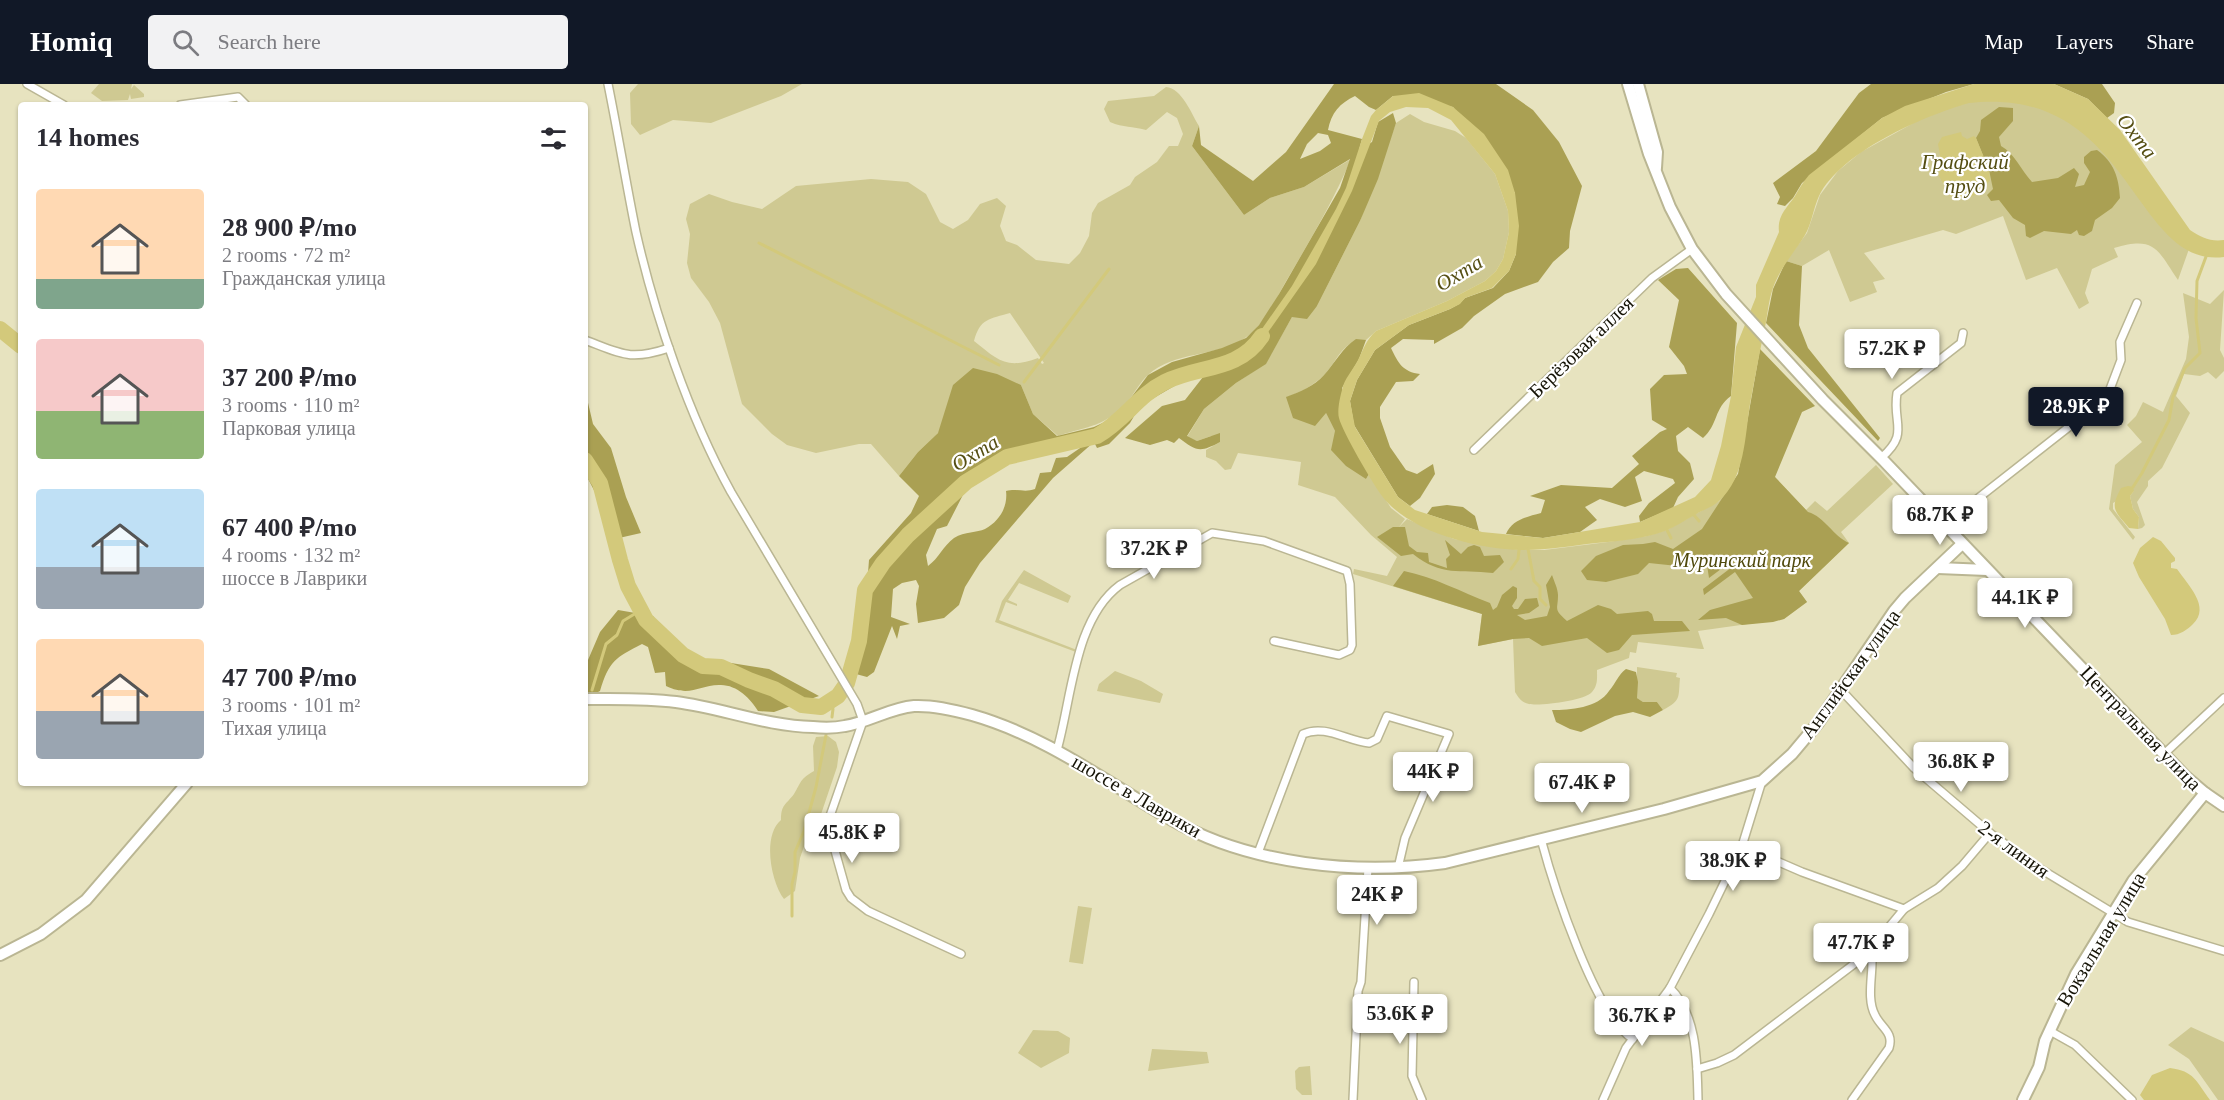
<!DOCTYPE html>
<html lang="en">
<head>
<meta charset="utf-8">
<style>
  body { margin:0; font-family:Georgia,serif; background:#f2f2f3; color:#2b2b33; height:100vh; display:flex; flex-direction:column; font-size:22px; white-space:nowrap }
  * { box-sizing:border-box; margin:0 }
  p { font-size:20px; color:#7c7c81 }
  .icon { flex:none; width:33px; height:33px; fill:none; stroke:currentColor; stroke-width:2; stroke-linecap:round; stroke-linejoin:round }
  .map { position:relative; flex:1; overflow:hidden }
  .details { position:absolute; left:18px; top:18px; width:570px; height:684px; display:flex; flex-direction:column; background:#fff; border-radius:6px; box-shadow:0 2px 4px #0004 }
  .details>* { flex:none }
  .price { position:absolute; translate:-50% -51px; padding:0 14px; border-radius:6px; background:#fff; color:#222; font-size:20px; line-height:39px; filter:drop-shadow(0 2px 3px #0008) }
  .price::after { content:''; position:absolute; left:50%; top:36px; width:18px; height:14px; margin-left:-9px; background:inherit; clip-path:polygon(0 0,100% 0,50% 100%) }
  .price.active { background:#111827; color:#fff }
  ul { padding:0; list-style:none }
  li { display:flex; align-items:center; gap:18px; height:150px; padding:0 18px }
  li span { display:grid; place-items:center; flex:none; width:168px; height:120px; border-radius:6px; color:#555 }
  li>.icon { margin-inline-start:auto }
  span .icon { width:72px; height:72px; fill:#fffc; stroke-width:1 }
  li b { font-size:26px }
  h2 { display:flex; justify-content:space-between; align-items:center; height:72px; padding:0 18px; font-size:26px }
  header { display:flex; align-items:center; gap:36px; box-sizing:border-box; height:84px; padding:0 30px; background:#111827; color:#fff }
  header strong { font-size:28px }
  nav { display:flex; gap:33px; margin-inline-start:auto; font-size:21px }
  .search { width:420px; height:54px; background:#f2f2f3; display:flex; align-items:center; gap:15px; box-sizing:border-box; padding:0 21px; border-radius:6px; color:#7c7c81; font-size:22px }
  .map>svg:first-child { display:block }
  .green { fill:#cfc992; fill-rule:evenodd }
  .forest { fill:#aaa053; fill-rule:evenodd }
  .water { fill:#d3c97b }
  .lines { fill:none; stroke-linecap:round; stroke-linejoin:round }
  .stream { stroke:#d3c97b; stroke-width:3 }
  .river { stroke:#d3c97b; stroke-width:16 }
  .street-casing { stroke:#bab693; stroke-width:10 }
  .secondary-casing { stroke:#bab693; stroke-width:14 }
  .street { stroke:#fff; stroke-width:7 }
  .secondary { stroke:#fff; stroke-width:10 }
  .labels { text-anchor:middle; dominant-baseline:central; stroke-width:4.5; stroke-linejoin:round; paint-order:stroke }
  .street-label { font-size:20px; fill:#151306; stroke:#fff }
  .park-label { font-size:20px; font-style:italic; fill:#50490c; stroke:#fff }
  .water-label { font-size:21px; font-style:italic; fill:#554e13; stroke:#fff }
</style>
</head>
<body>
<header>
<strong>Homiq</strong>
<div class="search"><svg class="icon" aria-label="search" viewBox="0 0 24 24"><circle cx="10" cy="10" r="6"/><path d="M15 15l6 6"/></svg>Search here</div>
<nav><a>Map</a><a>Layers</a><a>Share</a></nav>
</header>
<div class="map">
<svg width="2224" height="1016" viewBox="0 0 2224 1016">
  <rect width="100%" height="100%" fill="#e7e3bf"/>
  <g class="green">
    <polygon points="99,0 132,0 131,5 134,1 144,10 144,13 131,15 130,10 128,16 102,17 91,9"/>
    <polygon points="638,0 802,0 781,12 711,39 673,36 640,51 631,40 630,9"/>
    <path d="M1166 3C1182 4 1192 31 1199 42L1192 62 1244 131 1270 114 1304 103 1351 75C1333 118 1309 158 1285 199 1275 217 1263 242 1245 254 1217 273 1174 267 1148 291 1140 298 1135 308 1129 316 1104 344 1090 341 1058 352L1033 330 1021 301 938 349 918 368 899 392 871 360H859L816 369 787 361 772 350 742 320 720 239 709 218 691 194 687 179 690 150 686 135 690 120 709 110 732 118 762 125 796 102 871 95 908 98 926 110 940 138 953 145 968 136 980 120 997 114 1006 122 1000 142 1006 157 1017 161 1036 176 1069 180 1080 169 1089 152 1092 129 1098 119 1130 101 1135 93 1157 78 1169 62H1178L1183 50 1177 34 1167 28 1146 46C1132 42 1124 44 1110 38L1104 25 1108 17 1154 12ZM1010 229 1044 279 1042 280 1038 274C1006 286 998 276 974 257 980 234 990 235 1010 229Z"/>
    <path d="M2022 11C2036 14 2049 16 2062 23 2100 42 2127 87 2150 121 2162 139 2171 155 2189 165L2178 196C2157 165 2155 152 2114 164L2118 173 2092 185 2085 209 2089 219 2079 225 2057 184 2026 196 2003 132 1956 150 1943 146 1864 169 1885 195 1873 198 1877 208 1850 218 1829 166 1802 182 1786 177 1807 149 1820 111 1838 87 1861 68 1928 31 1973 17Z"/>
    <path d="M1410 30 1424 38 1455 47 1466 54 1495 90 1508 127 1509 148 1503 175 1496 187 1485 197 1447 217 1376 247 1366 256C1341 255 1337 280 1321 294 1310 303 1299 309 1287 313L1326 329 1335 347 1366 395 1369 390 1391 424 1405 435 1399 443 1407 435 1454 455 1519 466H1544L1608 458 1647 452 1667 446 1719 417 1738 390 1775 393 1806 426 1815 417 1827 427 1876 381 1893 400 1841 448 1849 459 1799 507 1807 518 1784 535 1698 547 1704 565H1701L1638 558 1636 569 1630 568 1629 574 1597 586C1597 595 1598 601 1592 608 1584 617 1541 622 1529 620 1522 619 1518 613 1515 608L1513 555 1478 562 1482 530 1353 490 1354 485 1387 492 1397 473 1371 451 1335 413 1298 401 1301 378 1238 369 1231 385 1225 386 1216 377 1206 373V366L1220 358 1211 352 1197 357 1187 353 1204 325 1236 299 1266 279 1292 233 1317 222 1360 137 1396 39Z"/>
    <polygon points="2224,206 2220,266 2224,274 2224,287 2216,295 2208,288 2200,292 2184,290 2176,312 2190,329 2162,384 2148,397 2148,402 2137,418 2145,441 2142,444 2138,445 2139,433 2133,425 2130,412 2134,407 2113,419 2113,425 2135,453 2133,456 2109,425 2115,381 2142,358 2127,341 2136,332 2143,318 2163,328 2186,275 2189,253 2183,209 2210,220"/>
    <polygon points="1024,486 1071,512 1068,519 1019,499 1008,516 1017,520 1017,522 1006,518 999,536 1077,566 1076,568 995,538 1002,517"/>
    <path d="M1637 583 1677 589 1676 593 1680 594C1678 613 1682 616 1663 626L1657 618H1643L1637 614Z"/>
    <polygon points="1115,587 1141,597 1163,610 1160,619 1097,607 1099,600"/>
    <path d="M828 652 836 658 839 668 837 683 816 745 807 754 800 774 795 807 784 815C771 798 762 752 781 736 781 720 786 721 794 710 802 697 799 696 814 687L813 662 816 653Z"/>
    <polygon points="1078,822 1092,824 1083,880 1069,878"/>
    <polygon points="2191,943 2224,958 2224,1016 2218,1016 2189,975 2168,961"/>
    <polygon points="1033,946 1058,947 1070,954 1069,969 1041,984 1018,969"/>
    <polygon points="1152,965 1207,968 1209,979 1148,987"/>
    <polygon points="1310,982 1312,1011 1302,1011 1296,1005 1295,987 1299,983"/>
  </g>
  <g class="forest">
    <path d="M1334 0H1496L1533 26 1559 58 1582 102 1570 147 1569 164 1553 178 1538 198 1505 210 1474 232 1462 244 1434 260V256L1403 255 1391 264C1398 279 1403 288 1420 290L1413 297 1396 298 1380 323V334L1390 363 1406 386 1417 390 1433 380 1435 390 1420 414 1410 422 1398 413 1354 341 1350 317 1357 296 1375 266 1409 241 1450 225 1459 220 1465 214 1493 204 1509 187 1516 170 1515 109 1453 23 1393 12 1376 26 1369 23 1355 12C1340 19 1331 29 1328 46L1362 55 1359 66 1372 58 1378 38 1393 29 1396 39 1378 95 1360 137 1317 222 1307 235 1292 233 1266 280 1236 299 1204 325 1187 352 1197 357 1220 349V358C1200 369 1196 367 1179 354L1174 359 1167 356 1150 361 1125 354 1162 322 1185 316 1203 293 1209 290 1183 297 1140 322 1130 339 1109 360 1097 364 1094 358 1053 394 980 479 965 503 959 521 944 534 918 539 916 520 919 502 916 496 902 499 893 505 891 533 910 540 900 542 897 555 892 542 874 588 867 593 856 590 862 567 869 476 911 429 919 412 899 392 918 368 938 349 953 301 973 284 997 290 1021 301 1033 330 1057 352 1094 343 1111 335 1130 315 1148 291 1172 278 1222 264 1246 254 1259 241 1279 210 1340 104 1350 75 1304 103 1270 114 1244 131 1192 62 1199 42 1201 61 1253 97 1286 68ZM1318 49 1328 51 1331 59 1320 67 1300 75 1307 60ZM1067 356 1083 362 1067 373 1056 374 1051 388 1040 389 1035 405C1024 409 1017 404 1006 407 1008 422 1000 437 985 445 977 449 965 447 954 454 943 462 939 474 928 482L926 471 937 445 947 442 967 403 1008 377 1030 372 1031 365 1045 360Z"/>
    <polygon points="1871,0 1974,0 1946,8 1882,34 1802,99 1793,114 1785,122 1777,120 1780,113 1773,99 1816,67 1859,9"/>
    <polygon points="2054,0 2102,0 2115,19 2114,29 2107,34 2088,15"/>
    <path d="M1999 23 2013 24V37L1999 53 2001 62C2015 70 2021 86 2032 98L2058 94 2074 84 2079 90 2075 103 2084 101 2090 88 2084 79V73L2091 67 2097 66C2114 78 2119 94 2120 114L2112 124 2095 136 2092 147 2084 152 2079 151 2077 146 2071 150 2044 147 2030 154 2026 152 2025 141 2013 134 1999 116 1991 117 1987 111 1993 105 1989 86 1976 54 1980 47 1981 36Z"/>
    <polygon points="1786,177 1802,182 1799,241 1808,264 1880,354 1878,357 1766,239 1773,205"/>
    <path d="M1688 184 1737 239 1731 312C1714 324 1718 341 1703 354L1688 343 1676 352 1678 367 1690 379 1694 395 1678 413 1673 424 1640 438 1639 432 1649 419 1675 399 1673 395 1644 387 1635 393 1642 417 1625 423 1600 415 1585 423 1597 436 1580 448 1543 454 1506 450C1512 436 1526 433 1541 429L1545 416 1530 412 1561 401 1612 404 1639 380 1632 372 1660 348 1667 345 1652 336 1650 305 1664 291 1687 290 1684 282 1669 263 1679 216 1658 196 1676 185Z"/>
    <path d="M1356 255 1366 256 1359 275 1342 304 1353 361 1369 390 1366 395 1346 382 1331 366 1335 347 1326 329 1315 342 1293 334 1286 313C1300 308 1314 302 1324 291 1335 279 1342 264 1356 255Z"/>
    <path d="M1760 265 1815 322 1802 328 1775 393 1808 428C1825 433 1833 452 1849 459L1799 507 1807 518 1784 535 1773 538 1742 541 1726 534 1698 536 1710 526 1753 514 1735 488 1704 511 1703 505 1732 483 1729 479 1709 494 1707 481 1714 472 1709 470 1697 475 1687 483 1649 479 1638 490 1606 498 1587 496 1581 487 1596 472 1623 461 1643 460 1655 458 1673 465 1702 445 1738 390Z"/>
    <polygon points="585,306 593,340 611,364 626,413 641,449 619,454 585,389"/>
    <polygon points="1447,421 1463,423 1475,432 1479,447 1427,430 1432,423"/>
    <path d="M1393 443H1405L1409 462 1417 468 1428 469 1429 478 1447 484 1446 475 1450 471 1445 456 1461 470 1468 463 1474 461 1480 463 1484 472 1500 471 1504 478 1493 489C1459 485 1442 493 1413 470L1401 472 1377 453Z"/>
    <path d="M1404 487C1434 493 1461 508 1490 519L1493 526 1497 523 1502 511 1513 502 1517 504V514L1512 522 1514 525H1518L1525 515 1537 514 1539 522 1529 529 1517 531 1525 536 1547 532 1550 523 1546 501 1552 491C1554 497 1558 505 1558 511 1558 527 1553 524 1567 537L1598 521 1611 525 1617 530 1648 527 1652 530 1654 537H1682L1690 547 1632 551 1619 566 1607 569 1587 554 1542 562 1529 554 1513 555 1478 562 1482 530 1393 502Z"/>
    <path d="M618 526 653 532 667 552 687 572 769 585 819 612 774 628 758 627C751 615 737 601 721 601 700 600 691 614 666 602L665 588 655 589 648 563 642 560C615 574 609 577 600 607L594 610 585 608V583L600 548Z"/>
    <path d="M1626 585 1636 588 1638 598 1637 614 1643 618H1657L1663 626 1650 633 1633 628 1615 632 1581 648 1570 645 1556 638 1552 626C1570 626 1598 624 1609 607 1616 599 1618 591 1626 585Z"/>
  </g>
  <g class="water">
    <path d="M1974 0H2054L2088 15 2120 46 2190 146C2201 153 2210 158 2224 156V173C2132 185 2132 0 1969 19 1923 32 1841 68 1819 112 1813 125 1812 139 1805 151 1794 169 1780 184 1773 204 1769 215 1768 227 1766 238 1760 266 1755 293 1750 320 1745 352 1745 394 1719 417 1713 423 1702 426 1695 431 1685 436 1675 443 1665 447 1643 455 1619 457 1596 459 1571 462 1546 466 1521 466 1477 465 1409 448 1382 412 1373 400 1342 347 1339 334 1337 327 1340 313 1342 306 1344 295 1353 286 1358 276 1364 264 1366 256 1376 247L1447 217 1485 197 1496 187 1503 175 1509 148 1508 127 1495 90 1451 36 1428 24 1406 23 1390 28 1379 37 1352 107 1316 180 1264 254 1248 269 1257 252 1292 202 1336 125 1346 104 1362 55 1371 32 1376 26 1393 12 1419 9 1453 23 1484 50 1508 86 1515 109 1519 142 1516 170 1509 187 1492 204 1465 214 1460 220 1450 225 1409 241 1375 266 1357 296 1350 317 1355 343 1398 413 1415 426 1482 448 1543 454 1640 438 1695 413 1711 396 1721 362 1731 312 1736 263 1756 213V201L1779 148C1777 131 1787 124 1795 112 1799 105 1803 98 1809 91L1882 34 1905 22Z"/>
    <path d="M1961 48 1962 52 1967 55 1974 52 1976 54 1989 86 1990 96C1978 113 1971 116 1950 112L1939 92 1940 71 1938 60 1942 53Z"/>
    <path d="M2128 402 2133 403 2134 407 2130 412 2133 425 2139 433 2138 445 2129 444C2114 426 2110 425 2121 404Z"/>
    <path d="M2153 453 2161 457 2175 474V477L2171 479V484L2177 485C2188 501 2211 523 2193 540 2187 546 2180 551 2171 551L2165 535 2139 493 2133 479 2140 464Z"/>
    <path d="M2170 984C2194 987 2196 997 2210 1016H2144L2140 1011 2152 991Z"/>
  </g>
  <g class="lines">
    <g class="stream">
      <polyline points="759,159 999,281"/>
      <polyline points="1024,298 1109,185"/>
      <polyline points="2133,403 2142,389 2169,336 2173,313 2185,284 2200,269 2196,234 2197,197 2207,170"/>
      <polyline points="1694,431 1699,437"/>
      <polyline points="1667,446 1671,454"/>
      <polyline points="1528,465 1534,497 1540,503 1540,515 1546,521"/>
      <polyline points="1511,485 1518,475 1519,466"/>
      <polyline points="592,606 606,560 617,551 623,537 641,526"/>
      <polyline points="829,618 833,625 832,633"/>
      <polyline points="792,832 792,800 795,788 795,768 804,747 816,703 826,651"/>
    </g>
    <g class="river">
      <polyline points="0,245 21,262"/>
      <path d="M585 376 600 399 620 476 628 502 646 536 683 571 703 582 721 583 749 596 774 605 802 621 821 623 838 612 847 599 859 557 865 506 883 479 908 451 966 398 1007 373 1097 352C1125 336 1137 312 1165 298 1199 281 1238 288 1262 252"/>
    </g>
    <g class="street-casing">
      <g id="street">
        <polyline points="27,0 64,21"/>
        <path d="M608 0C618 49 626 99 636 148 655 232 689 332 731 408L857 620 863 637 830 732 832 756 846 806 851 814 868 827 961 870"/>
        <polyline points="180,21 238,13 246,21"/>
        <path d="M585 256C622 270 630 277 669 264"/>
        <polyline points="1474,366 1652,194 1692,165"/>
        <path d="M1881 374C1910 349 1892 340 1897 309L1961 259 1963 249"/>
        <polyline points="1944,441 2107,313 2121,276 2120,258 2137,219"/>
        <polyline points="1841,606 1914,684 1990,749 2034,781 2128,838 2224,867"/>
        <path d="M1057 666C1072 614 1074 535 1120 501L1212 449 1264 457 1347 487 1350 500 1352 561 1350 566 1339 571 1274 557"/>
        <polyline points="2164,670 2224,614"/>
        <path d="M1541 755C1553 800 1595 932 1633 955"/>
        <polyline points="1742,762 1802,788 1904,825"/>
        <path d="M1258 769 1303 650C1325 640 1347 657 1369 659L1377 655 1387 632 1449 650 1405 754 1398 784"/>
        <polyline points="1414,898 1412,992 1422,1016"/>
        <path d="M1670 904C1698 931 1697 980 1698 1016"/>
        <polyline points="2050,947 2075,961 2132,1016"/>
        <polyline points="1697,985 1717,979 1734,971 1866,871 1904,825 1938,804 1962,782 1990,749"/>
        <polyline points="1353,1016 1358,907 1361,898 1368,784"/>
        <polyline points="1603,1016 1626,964 1670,904 1709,830 1742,762 1762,697"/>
        <path d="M1852 1016 1889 964C1894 948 1881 944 1875 931 1867 916 1872 895 1872 878L1866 871"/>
      </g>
    </g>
    <g class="secondary-casing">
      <g id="secondary">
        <polyline points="1628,0 1649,70 1670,123 1692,165 1726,210 1823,316 1884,377 2185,692 2205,709 2224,722"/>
        <polyline points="1638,0 1657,68 1656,84"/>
        <polyline points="1938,484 1987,486"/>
        <path d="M585 615C615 615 646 614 676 618 722 624 766 642 813 643 824 644 835 644 845 642 869 638 890 624 914 622 934 621 954 626 972 631 1046 652 1106 698 1172 736 1250 781 1357 791 1445 779L1664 725 1762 697 1792 670 1818 639 1894 527 1905 514 1962 460"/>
        <polyline points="0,871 41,850 86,816 187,699"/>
        <polyline points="2023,1016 2039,983 2045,957 2076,890 2133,797 2205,709"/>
      </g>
    </g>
    <use href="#street" class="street"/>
    <use href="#secondary" class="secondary"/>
  </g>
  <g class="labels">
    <g class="street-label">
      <text transform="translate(1581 263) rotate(-44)">Берёзовая аллея</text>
      <text transform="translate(1850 590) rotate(-54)">Английская улица</text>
      <text transform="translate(2141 644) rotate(46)">Центральная улица</text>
      <text transform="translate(1137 712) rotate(30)">шоссе в Лаврики</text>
      <text transform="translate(2014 765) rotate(36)">2-я линия</text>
      <text transform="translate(2101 855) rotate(-59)">Вокзальная улица</text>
    </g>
    <g class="park-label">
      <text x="1742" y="476">Муринский парк</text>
    </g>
    <g class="water-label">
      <text transform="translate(2137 52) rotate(52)">Охта</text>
      <text x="1965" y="78">Графский<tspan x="1965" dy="24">пруд</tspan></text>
      <text transform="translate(1459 189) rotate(-31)">Охта</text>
      <text transform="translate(975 369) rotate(-31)">Охта</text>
    </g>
  </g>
</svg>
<b class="price" style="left:1892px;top:296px">57.2K ₽</b>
<b class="price active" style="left:2076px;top:354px">28.9K ₽</b>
<b class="price" style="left:1940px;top:462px">68.7K ₽</b>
<b class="price" style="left:1154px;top:496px">37.2K ₽</b>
<b class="price" style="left:2025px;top:545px">44.1K ₽</b>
<b class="price" style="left:1961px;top:709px">36.8K ₽</b>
<b class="price" style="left:1433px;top:719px">44K ₽</b>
<b class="price" style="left:1582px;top:730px">67.4K ₽</b>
<b class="price" style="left:852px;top:780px">45.8K ₽</b>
<b class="price" style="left:1733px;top:808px">38.9K ₽</b>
<b class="price" style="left:1377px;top:842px">24K ₽</b>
<b class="price" style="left:1861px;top:890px">47.7K ₽</b>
<b class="price" style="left:1400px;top:961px">53.6K ₽</b>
<b class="price" style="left:1642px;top:963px">36.7K ₽</b>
<section class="details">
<h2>14 homes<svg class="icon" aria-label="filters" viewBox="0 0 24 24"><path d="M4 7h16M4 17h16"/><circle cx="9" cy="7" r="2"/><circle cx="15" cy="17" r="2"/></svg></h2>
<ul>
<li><span style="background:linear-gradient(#ffd9b3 75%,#7fa58c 0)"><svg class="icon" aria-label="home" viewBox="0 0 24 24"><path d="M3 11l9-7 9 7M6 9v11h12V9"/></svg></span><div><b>28 900 ₽/mo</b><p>2 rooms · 72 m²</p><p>Гражданская улица</p></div></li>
<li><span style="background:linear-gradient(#f6c9c9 60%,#8fb573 0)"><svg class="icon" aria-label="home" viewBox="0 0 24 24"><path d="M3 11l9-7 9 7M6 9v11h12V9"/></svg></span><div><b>37 200 ₽/mo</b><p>3 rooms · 110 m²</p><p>Парковая улица</p></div></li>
<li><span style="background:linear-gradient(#bfe0f5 65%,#9aa5b1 0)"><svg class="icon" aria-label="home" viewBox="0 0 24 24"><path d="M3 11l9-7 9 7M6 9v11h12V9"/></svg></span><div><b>67 400 ₽/mo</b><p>4 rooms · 132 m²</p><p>шоссе в Лаврики</p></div></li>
<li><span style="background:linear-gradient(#ffd9b3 60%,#9aa5b1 0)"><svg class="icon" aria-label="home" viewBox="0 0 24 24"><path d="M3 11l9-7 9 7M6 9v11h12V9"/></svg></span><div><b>47 700 ₽/mo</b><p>3 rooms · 101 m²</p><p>Тихая улица</p></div></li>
</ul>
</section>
</div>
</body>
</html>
